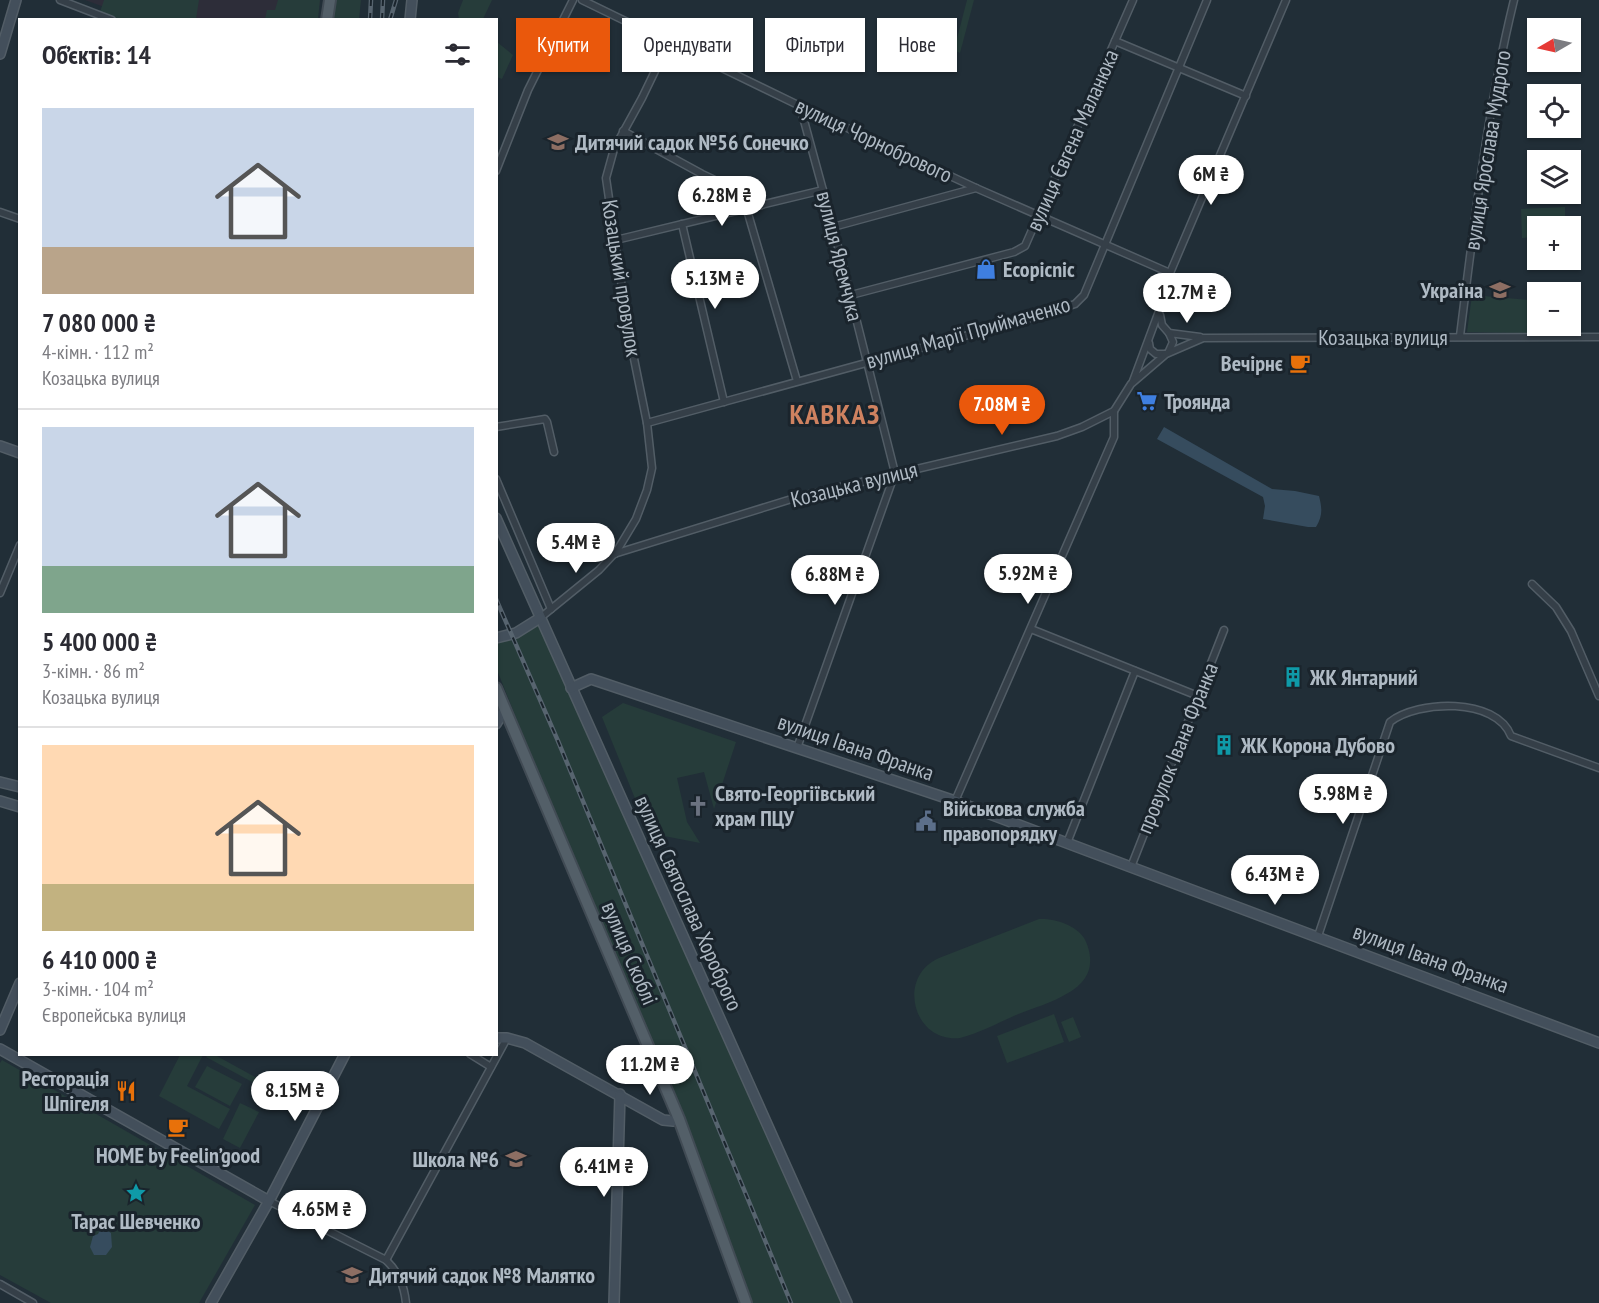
<!DOCTYPE html>
<html lang="uk">
<head>
<meta charset="utf-8">
<style>
  body { margin:0; font-family:"PT Sans Narrow",sans-serif; background:#f7f7f7; color:#2b2b33; height:100vh; display:flex; flex-direction:column; font-size:22px; white-space:nowrap }
  * { box-sizing:border-box; margin:0 }
  p { font-size:20px; color:#7c7c81 }
  .icon { flex:none; width:33px; height:33px; fill:none; stroke:currentColor; stroke-width:2; stroke-linecap:round; stroke-linejoin:round }
  .map { position:relative; flex:1; overflow:hidden }
  .sheet { position:absolute; left:18px; top:18px; width:480px; height:1038px; display:flex; flex-direction:column; background:#fff; border-radius:0px; box-shadow:0 2px 4px #0004 }
  .sheet>* { flex:none }
  .banner { position:absolute; left:516px; top:18px; width:570px; height:54px; display:flex; gap:12px }
  .needle { width:39px; rotate:261deg }
  .tools { position:absolute; left:1527px; top:18px; display:grid; gap:12px }
  .tools a { display:grid; place-items:center; width:54px; height:54px; border-radius:0px; background:#fff; box-shadow:0 2px 4px #0004; font-size:30px }
  .price { position:absolute; translate:-50% -51px; padding:0 14px; border-radius:21px; background:#fff; color:#222; font-size:20px; line-height:39px; filter:drop-shadow(0 2px 3px #0008) }
  .price::after { content:''; position:absolute; left:50%; top:36px; width:18px; height:14px; margin-left:-9px; background:inherit; clip-path:polygon(0 0,100% 0,50% 100%) }
  .price.selected { background:#ea580c; color:#fff }
  ul { padding:0; list-style:none }
  li { display:grid; align-content:center; gap:12px; height:318px; padding:0 24px }
  li+li { border-top:2px solid #e1e1e2 }
  li span { display:grid; place-items:center; height:186px; border-radius:0px; color:#555 }
  li>.icon { margin-inline-start:auto }
  span .icon { width:108px; height:108px; fill:#fffc; stroke-width:1 }
  li b { font-size:26px }
  h2 { display:flex; justify-content:space-between; align-items:center; height:72px; padding:0 24px; font-size:26px }
  .pill { padding:0 21px; border-radius:0px; background:#fff; box-shadow:0 2px 4px #0004; font-size:21px; line-height:54px }
  .pill.selected { background:#ea580c; color:#fff }
  .map>svg:first-child { display:block }
  .medical { fill:#2d2d39 }
  .green { fill:#263c3a }
  .water { fill:#364c5e }
  .lines { fill:none; stroke-linecap:round; stroke-linejoin:round }
  .street-casing { stroke:#525d66; stroke-width:9 }
  .secondary-casing { stroke:#525d66; stroke-width:12 }
  .primary-casing { stroke:#414b54; stroke-width:14 }
  .street { stroke:#353f48; stroke-width:6 }
  .secondary { stroke:#434f5b; stroke-width:9 }
  .primary { stroke:#535f68; stroke-width:10 }
  .rail-casing { stroke:#57646f; stroke-width:4.5 }
  .rail { stroke:#1a242c; stroke-width:2; stroke-dasharray:7; stroke-linecap:butt }
  .labels { text-anchor:middle; dominant-baseline:central; stroke-width:6; stroke-linejoin:round; paint-order:stroke }
  .street-label { font-size:22px; fill:#afbac4; stroke:#1a242c }
  .poi-label { font-size:22px; font-weight:bold; fill:#afbac4; stroke:#1a242c; text-anchor:start }
  .district-label { font-size:28px; font-weight:bold; letter-spacing:1.5px; fill:#cf8260; stroke:#1a242c }
</style>
</head>
<body>
<div class="map">
<svg width="1599" height="1303" viewBox="0 0 1599 1303">
  <rect width="100%" height="100%" fill="#212e37"/>
  <polygon class="medical" points="85,0 320,0 317,20 137,19"/>
  <g class="green">
    <polygon points="104,0 199,0 196,19 112,19 99,15"/>
    <polygon points="278,0 320,0 318,19 265,19 267,10 275,10"/>
    <polygon points="333,0 361,0 359,19 331,20"/>
    <polygon points="463,0 492,0 483,19 459,19 458,13"/>
    <polygon points="967,0 974,0 960,53 954,50"/>
    <polygon points="497,42 513,55 502,79 497,77"/>
    <polygon points="1565,207 1565,226 1538,226 1537,237 1522,238 1521,209"/>
    <polygon points="1472,295 1530,300 1532,333 1467,332"/>
    <polygon points="539,623 843,1303 750,1303 497,670 497,638"/>
    <polygon points="623,703 736,742 714,809 704,772 677,778 687,822 700,843 649,833 602,717"/>
    <path d="M1039 919C1054 918 1076 925 1084 938 1091 950 1093 967 1085 978 1081 984 1074 990 1068 993 1052 1003 1033 1008 1016 1015 998 1023 979 1033 960 1038 913 1043 896 977 939 958Z"/>
    <polygon points="1054,1014 1064,1042 1007,1063 997,1036"/>
    <polygon points="1073,1017 1081,1037 1069,1042 1061,1022"/>
    <polygon points="180,1055 207,1055 206,1056 203,1055 187,1086 230,1109 219,1129 159,1096"/>
    <polygon points="208,1055 215,1055 257,1078 254,1083 206,1057"/>
    <polygon points="2,1060 255,1205 199,1303 51,1303 0,1275 0,1063"/>
    <polygon points="207,1066 242,1084 230,1106 195,1087"/>
    <polygon points="240,1103 259,1112 240,1148 223,1139"/>
  </g>
  <g class="water">
    <path d="M1164 427 1272 489 1295 491 1319 496C1322 508 1323 516 1316 527H1308L1263 519 1265 506 1263 497 1157 439Z"/>
    <polygon points="104,1228 111,1233 112,1247 106,1255 94,1255 90,1247 93,1236 98,1234 100,1230"/>
  </g>
  <g class="lines">
    <g class="street-casing">
      <g id="street">
        <polyline points="60,0 112,20"/>
        <polyline points="582,0 800,106 976,188 1170,273"/>
        <polyline points="1115,41 1246,96"/>
        <polyline points="623,131 702,174 742,193 797,381"/>
        <polyline points="496,171 528,90 573,0"/>
        <polyline points="742,193 762,205"/>
        <polyline points="0,212 20,219"/>
        <polyline points="682,224 724,402"/>
        <polyline points="833,227 976,188"/>
        <polyline points="616,240 823,190"/>
        <polyline points="851,295 1014,252 1025,246 1133,0"/>
        <polyline points="1160,315 1162,325 1169,333 1200,337"/>
        <polyline points="1169,333 1173,342 1169,351"/>
        <path d="M1460 336C1474 224 1487 110 1514 0"/>
        <polyline points="1149,343 1150,349 1156,354 1165,354"/>
        <polyline points="1133,381 1159,311 1170,273 1286,0"/>
        <polyline points="647,423 1045,314 1075,304 1084,295 1207,0"/>
        <polyline points="496,427 545,419 547,422 554,452"/>
        <polyline points="496,479 551,609"/>
        <polyline points="615,554 636,519 647,490 652,468 647,423 628,329 606,178 614,149 642,98 669,42"/>
        <polyline points="1532,584 1556,607 1571,631 1599,696"/>
        <polyline points="0,593 20,545"/>
        <polyline points="540,618 599,570 614,554 798,497 1057,436 1082,427 1114,411 1131,384 1166,354 1203,338 1599,337"/>
        <polyline points="1031,629 1198,696"/>
        <polyline points="797,748 895,473 833,227 800,106"/>
        <polyline points="955,801 1114,437 1114,411"/>
        <polyline points="1067,843 1135,671"/>
        <polyline points="1131,867 1224,630"/>
        <path d="M1318 936 1390 722C1418 700 1496 697 1511 736L1599 768"/>
        <polyline points="470,1054 491,1067"/>
        <path d="M269 1201 386 1260C399 1273 404 1285 406 1303"/>
        <polyline points="386,1260 507,1038"/>
        <polyline points="0,1284 33,1303"/>
      </g>
    </g>
    <g class="secondary-casing">
      <g id="secondary">
        <polyline points="410,20 412,0"/>
        <polyline points="0,54 16,0"/>
        <polyline points="0,446 20,453"/>
        <polyline points="496,518 847,1303"/>
        <polyline points="496,638 516,633 540,618"/>
        <polyline points="571,688 591,679 955,801 1599,1043"/>
        <polyline points="496,724 505,709"/>
        <polyline points="0,782 20,787"/>
        <polyline points="0,801 20,807"/>
        <polyline points="0,1030 20,983"/>
        <polyline points="496,1038 507,1038 525,1043 663,1120 673,1121 679,1119"/>
        <polyline points="0,1049 269,1201"/>
        <polyline points="211,1303 269,1201 345,1054"/>
        <polyline points="614,1303 620,1094"/>
      </g>
    </g>
    <g class="primary-casing">
      <g id="primary">
        <polyline points="327,20 330,0"/>
        <polyline points="496,688 679,1119 746,1303"/>
      </g>
    </g>
    <use href="#street" class="street"/>
    <use href="#secondary" class="secondary"/>
    <use href="#primary" class="primary"/>
    <g class="rail-casing">
      <g id="rail">
        <polyline points="370,20 371,0"/>
        <polyline points="382,20 383,0"/>
        <polyline points="390,20 396,0"/>
        <polyline points="496,599 558,741 791,1303"/>
      </g>
    </g>
    <use href="#rail" class="rail"/>
  </g>
  <defs>
    <g id="school-bare" transform="scale(1.62)"><path d="M0-5L7-2L0 1L-7-2ZM-4 1L0 2.5L4 1V4Q0 6-4 4Z" fill="#8d6e63" stroke="#1a242c" stroke-width="2.5" paint-order="stroke"/></g>
    <g id="shop-bare" transform="scale(1.62)"><path d="M-5-2.5h2.3a2.7 3.5 0 0 1 5.4 0H5L5.5 6h-11ZM-1.5-2.5h3a1.5 2.3 0 0 0-3 0Z" fill="#3f7fe0" stroke="#1a242c" stroke-width="2.5" paint-order="stroke"/></g>
    <g id="university-bare" transform="scale(1.62)"><path d="M0-5L7-2L0 1L-7-2ZM-4 1L0 2.5L4 1V4Q0 6-4 4Z" fill="#8d6e63" stroke="#1a242c" stroke-width="2.5" paint-order="stroke"/></g>
    <g id="cafe-bare" transform="scale(1.62)"><path d="M-5.5-4.5H6V0H3Q3 3.5 0 3.5H-2.5Q-5.5 3.5-5.5 0ZM3-3.2v2h1.7v-2ZM-6 4.5H4V6H-6Z" fill="#e8710a" stroke="#1a242c" stroke-width="2.5" paint-order="stroke"/></g>
    <g id="supermarket-bare" transform="scale(1.62)"><path d="M-6-5.5h2.5l.6 2H6L4.5 2H-2.5L-4.4-4H-6ZM-1.5 3.2a1.3 1.3 0 1 0 .1 0ZM3 3.2a1.3 1.3 0 1 0 .1 0Z" fill="#3f7fe0" stroke="#1a242c" stroke-width="2.5" paint-order="stroke"/></g>
    <g id="building-bare" transform="scale(1.62)"><path d="M-4-6H4V6H1V3H-1V6H-4ZM-2.5-4.3h1.7v1.8h-1.7ZM.8-4.3h1.7v1.8H.8ZM-2.5-1h1.7V.8h-1.7ZM.8-1h1.7V.8H.8Z" fill="#0f9aa8" stroke="#1a242c" stroke-width="2.5" paint-order="stroke"/></g>
    <g id="church-bare" transform="scale(1.62)"><path d="M-1.2-6h2.4v3.5h3.3v2.4h-3.3V6h-2.4V-.1h-3.3v-2.4h3.3Z" fill="#6b7280" stroke="#1a242c" stroke-width="2.5" paint-order="stroke"/></g>
    <g id="civic-bare" transform="scale(1.62)"><path d="M-.6-6.5H3V-4.5H.6V-3L4-1V1h2V6H-6V1h2V-1L-.6-3ZM-1.2 2.5V6h2.4V2.5Z" fill="#5c6f8a" stroke="#1a242c" stroke-width="2.5" paint-order="stroke"/></g>
    <g id="restaurant-bare" transform="scale(1.62)"><path d="M-5-6h1v4h1v-4h1v4h1v-4h1v5L-1.5 .5V6h-2V.5L-5-1ZM5-6V6H3V1.5H1.5Q1.5-4 5-6Z" fill="#e8710a" stroke="#1a242c" stroke-width="2.5" paint-order="stroke"/></g>
    <g id="sight-bare" transform="scale(1.62)"><path d="M0-6L1.8-2.2L6-1.7L2.9 1.2L3.7 5.4L0 3.3L-3.7 5.4L-2.9 1.2L-6-1.7L-1.8-2.2Z" fill="#0f9aa8" stroke="#1a242c" stroke-width="2.5" paint-order="stroke"/></g>
  </defs>
  <g fill-rule="evenodd">
    <use href="#school-bare" x="558" y="142"/>
    <use href="#shop-bare" x="986" y="269"/>
    <use href="#university-bare" x="1500" y="290"/>
    <use href="#cafe-bare" x="1300" y="363"/>
    <use href="#supermarket-bare" x="1147" y="401"/>
    <use href="#building-bare" x="1293" y="677"/>
    <use href="#building-bare" x="1224" y="745"/>
    <use href="#church-bare" x="698" y="806"/>
    <use href="#civic-bare" x="926" y="821"/>
    <use href="#restaurant-bare" x="126" y="1091"/>
    <use href="#cafe-bare" x="178" y="1127"/>
    <use href="#school-bare" x="516" y="1159"/>
    <use href="#sight-bare" x="136" y="1193"/>
    <use href="#school-bare" x="352" y="1275"/>
  </g>
  <g class="labels">
    <g class="street-label">
      <text transform="translate(874 140) rotate(25)">вулиця Чорнобрового</text>
      <text transform="translate(1072 140) rotate(-66)">вулиця Євгена Маланюка</text>
      <text transform="translate(1487 150) rotate(-81)">вулиця Ярослава Мудрого</text>
      <text transform="translate(840 256) rotate(76)">вулиця Яремчука</text>
      <text transform="translate(622 278) rotate(81)">Козацький провулок</text>
      <text transform="translate(968 332) rotate(-16)">вулиця Марії Приймаченко</text>
      <text x="1383" y="337">Козацька вулиця</text>
      <text transform="translate(854 484) rotate(-14)">Козацька вулиця</text>
      <text transform="translate(856 747) rotate(19)">вулиця Івана Франка</text>
      <text transform="translate(1177 748) rotate(-68)">провулок Івана Франка</text>
      <text transform="translate(689 903) rotate(66)">вулиця Святослава Хороброго</text>
      <text transform="translate(630 953) rotate(67)">вулиця Скоблі</text>
      <text transform="translate(1431 958) rotate(20)">вулиця Івана Франка</text>
    </g>
    <g class="poi-label">
      <text x="575" y="142">Дитячий садок №56 Сонечко</text>
      <text x="1003" y="269">Ecopicnic</text>
      <text x="1483" y="290" text-anchor="end">Україна</text>
      <text x="1283" y="363" text-anchor="end">Вечірнє</text>
      <text x="1164" y="401">Троянда</text>
      <text x="1310" y="677">ЖК Янтарний</text>
      <text x="1241" y="745">ЖК Корона Дубово</text>
      <text x="715" y="793">Свято-Георгіївський<tspan x="715" dy="25">храм ПЦУ</tspan></text>
      <text x="943" y="808">Військова служба<tspan x="943" dy="25">правопорядку</tspan></text>
      <text x="109" y="1078" text-anchor="end">Ресторація<tspan x="109" dy="25">Шпігеля</tspan></text>
      <text x="178" y="1155" text-anchor="middle">HOME by Feelin’good</text>
      <text x="499" y="1159" text-anchor="end">Школа №6</text>
      <text x="136" y="1221" text-anchor="middle">Тарас Шевченко</text>
      <text x="369" y="1275">Дитячий садок №8 Малятко</text>
    </g>
    <g class="district-label">
      <text x="835" y="413">КАВКАЗ</text>
    </g>
  </g>
</svg>
<div class="tools">
<a><svg class="needle" viewBox="-14 -14 28 28"><path d="M0-13l5 13h-10z" fill="#e53935"/><path d="M0 13l5-13h-10z" fill="#7c7c81"/></svg></a>
<a><svg class="icon" aria-label="locate" viewBox="0 0 24 24"><circle cx="12" cy="12" r="6"/><path d="M12 2v4M12 18v4M2 12h4M18 12h4"/></svg></a>
<a><svg class="icon" aria-label="layers" viewBox="0 0 24 24"><path d="M12 4l9 5-9 5-9-5zM3 14l9 5 9-5"/></svg></a>
<a>+</a>
<a>−</a>
</div>
<b class="price" style="left:1211px;top:206px">6M ₴</b>
<b class="price" style="left:722px;top:227px">6.28M ₴</b>
<b class="price" style="left:715px;top:310px">5.13M ₴</b>
<b class="price" style="left:1187px;top:324px">12.7M ₴</b>
<b class="price selected" style="left:1002px;top:436px">7.08M ₴</b>
<b class="price" style="left:576px;top:574px">5.4M ₴</b>
<b class="price" style="left:1028px;top:605px">5.92M ₴</b>
<b class="price" style="left:835px;top:606px">6.88M ₴</b>
<b class="price" style="left:1343px;top:825px">5.98M ₴</b>
<b class="price" style="left:1275px;top:906px">6.43M ₴</b>
<b class="price" style="left:650px;top:1096px">11.2M ₴</b>
<b class="price" style="left:295px;top:1122px">8.15M ₴</b>
<b class="price" style="left:604px;top:1198px">6.41M ₴</b>
<b class="price" style="left:322px;top:1241px">4.65M ₴</b>
<div class="banner">
<a class="pill selected">Купити</a>
<a class="pill">Орендувати</a>
<a class="pill">Фільтри</a>
<a class="pill">Нове</a>
</div>
<section class="sheet">
<h2>Об’єктів: 14<svg class="icon" aria-label="filters" viewBox="0 0 24 24"><path d="M4 7h16M4 17h16"/><circle cx="9" cy="7" r="2"/><circle cx="15" cy="17" r="2"/></svg></h2>
<ul>
<li><span style="background:linear-gradient(#c9d6e8 75%,#b9a48a 0)"><svg class="icon" aria-label="home" viewBox="0 0 24 24"><path d="M3 11l9-7 9 7M6 9v11h12V9"/></svg></span><div><b>7 080 000 ₴</b><p>4-кімн. · 112 m²</p><p>Козацька вулиця</p></div></li>
<li><span style="background:linear-gradient(#c9d6e8 75%,#7fa58c 0)"><svg class="icon" aria-label="home" viewBox="0 0 24 24"><path d="M3 11l9-7 9 7M6 9v11h12V9"/></svg></span><div><b>5 400 000 ₴</b><p>3-кімн. · 86 m²</p><p>Козацька вулиця</p></div></li>
<li><span style="background:linear-gradient(#ffd9b3 75%,#c2b280 0)"><svg class="icon" aria-label="home" viewBox="0 0 24 24"><path d="M3 11l9-7 9 7M6 9v11h12V9"/></svg></span><div><b>6 410 000 ₴</b><p>3-кімн. · 104 m²</p><p>Європейська вулиця</p></div></li>
</ul>
</section>
</div>
</body>
</html>
